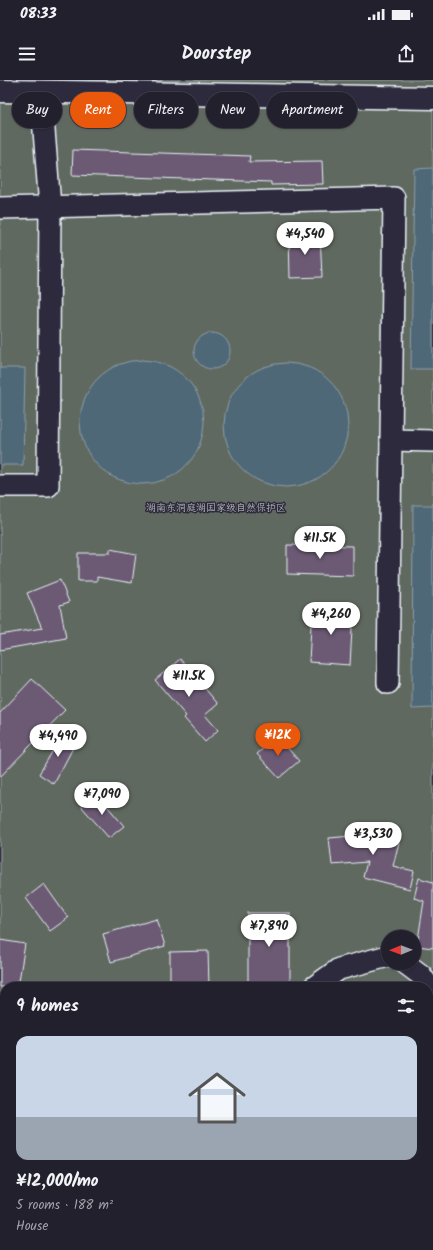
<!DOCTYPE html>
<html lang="en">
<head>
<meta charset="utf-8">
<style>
  body { margin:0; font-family:Kalam,"LXGW WenKai TC",sans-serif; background:#2b2836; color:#f1f3f6; height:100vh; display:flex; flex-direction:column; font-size:15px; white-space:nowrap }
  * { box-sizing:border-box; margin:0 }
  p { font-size:13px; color:#a3a3aa }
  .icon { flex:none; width:22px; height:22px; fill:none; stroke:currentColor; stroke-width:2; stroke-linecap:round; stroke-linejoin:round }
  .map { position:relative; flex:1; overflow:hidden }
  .drawer { position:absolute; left:0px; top:902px; width:433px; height:268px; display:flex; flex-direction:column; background:#23202e; border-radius:16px 16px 0 0; box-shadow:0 1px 3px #0004,0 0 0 1px #403e4a }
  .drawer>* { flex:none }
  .top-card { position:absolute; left:12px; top:12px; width:409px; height:36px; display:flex; gap:8px }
  .needle { width:26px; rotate:269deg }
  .tools { position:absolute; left:381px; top:850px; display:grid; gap:8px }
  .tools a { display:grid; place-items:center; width:40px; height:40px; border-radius:50%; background:#23202e; box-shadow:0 1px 3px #0004,0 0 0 1px #403e4a; font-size:20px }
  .price { position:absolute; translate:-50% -34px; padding:0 9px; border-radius:14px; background:#fff; color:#222; font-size:13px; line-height:26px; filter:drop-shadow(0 1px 2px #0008) }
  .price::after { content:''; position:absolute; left:50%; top:24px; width:12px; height:9px; margin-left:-6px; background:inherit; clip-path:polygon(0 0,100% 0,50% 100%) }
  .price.current { background:#ea580c; color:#fff }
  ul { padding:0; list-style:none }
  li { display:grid; align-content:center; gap:8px; height:212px; padding:0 16px }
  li+li { border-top:1px solid #403e4a }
  li span { display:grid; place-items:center; height:124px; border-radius:12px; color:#555 }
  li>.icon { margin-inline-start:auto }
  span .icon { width:72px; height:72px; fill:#fffc; stroke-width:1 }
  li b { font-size:17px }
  h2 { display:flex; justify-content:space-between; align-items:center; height:48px; padding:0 16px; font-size:17px }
  .pill { padding:0 14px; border-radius:18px; background:#23202e; box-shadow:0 1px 3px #0004,0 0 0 1px #403e4a; font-size:14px; line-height:36px }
  .pill.current { background:#ea580c; color:#fff }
  .status { display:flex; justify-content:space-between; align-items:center; height:28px; padding:0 20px; background:#23202e; direction:ltr }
  .status svg { height:11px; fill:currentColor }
  header { display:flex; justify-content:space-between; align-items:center; height:52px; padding:0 16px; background:#23202e; font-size:18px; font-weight:600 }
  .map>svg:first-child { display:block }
  .green { fill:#60695e; stroke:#a4adab; fill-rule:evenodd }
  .water { fill:#4f6877; stroke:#8c9fab }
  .building { fill:#6c5a74; stroke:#e8f1f8 }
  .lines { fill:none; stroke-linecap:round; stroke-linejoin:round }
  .minor-casing { stroke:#e8f1f8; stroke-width:24 }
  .primary-casing { stroke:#e8f1f8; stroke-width:25 }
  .minor { stroke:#2f2a3d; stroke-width:21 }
  .primary { stroke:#2f2a3d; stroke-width:22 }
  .labels { text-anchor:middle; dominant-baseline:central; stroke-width:3; stroke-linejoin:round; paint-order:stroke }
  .park-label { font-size:10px; fill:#abb4b3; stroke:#2f2a3d }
</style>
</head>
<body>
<div class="status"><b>08:33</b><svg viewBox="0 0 49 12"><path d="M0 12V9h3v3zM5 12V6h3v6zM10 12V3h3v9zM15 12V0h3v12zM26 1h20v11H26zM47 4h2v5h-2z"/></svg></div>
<header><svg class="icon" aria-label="menu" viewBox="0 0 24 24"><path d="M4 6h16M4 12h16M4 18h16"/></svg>Doorstep<svg class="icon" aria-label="share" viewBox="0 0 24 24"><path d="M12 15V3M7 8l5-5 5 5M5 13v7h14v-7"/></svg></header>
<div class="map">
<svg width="433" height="1170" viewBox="0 0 433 1170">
  <rect width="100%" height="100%" fill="#2f2a3d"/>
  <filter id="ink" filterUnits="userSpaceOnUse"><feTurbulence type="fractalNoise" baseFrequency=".025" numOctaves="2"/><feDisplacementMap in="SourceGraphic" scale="8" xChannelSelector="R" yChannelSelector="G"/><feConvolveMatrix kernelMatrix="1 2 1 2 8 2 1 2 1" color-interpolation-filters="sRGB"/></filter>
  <g filter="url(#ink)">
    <path class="green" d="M0 0H433V1170H0ZM388 857H414V883H388ZM5 907H428V1165H5Z"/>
    <g class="water">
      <polygon points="433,88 433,289 411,289 414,89"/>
      <circle cx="212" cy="271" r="18"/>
      <circle cx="142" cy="342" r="62"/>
      <circle cx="286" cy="345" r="62"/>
      <polygon points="0,288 25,288 23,385 0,385"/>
      <polygon points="413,425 433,425 433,628 412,629"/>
    </g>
    <g class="building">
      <polygon points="73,70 250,76 249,82 322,81 323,104 271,105 271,102 72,95"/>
      <polygon points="320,153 322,197 290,198 289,154"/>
      <polygon points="287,465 353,466 353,496 287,494"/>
      <polygon points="110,469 136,474 132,503 97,497 97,501 78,501 78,473 110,473"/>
      <polygon points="60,500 69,522 60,525 66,558 0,570 0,555 42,548 27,513"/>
      <polygon points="312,528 353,531 350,585 309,582"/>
      <polygon points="180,579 218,624 205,635 218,650 205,662 184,638 186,636 155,600"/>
      <polygon points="32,599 65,630 0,697 0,633"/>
      <polygon points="64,652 77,660 54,704 39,694"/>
      <polygon points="277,656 299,681 279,698 257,674"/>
      <polygon points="96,713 124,746 109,758 81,726"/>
      <polygon points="375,748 401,754 393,786 414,791 410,809 363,797 367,782 332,785 329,758 374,754"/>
      <polygon points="419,798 433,802 433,868 417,866 424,821 414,818"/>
      <polygon points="44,804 68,838 50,851 26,818"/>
      <rect x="248" y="833" width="42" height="70"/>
      <polygon points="157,839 165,866 111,882 103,854"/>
      <polygon points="0,860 25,864 18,907 0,907"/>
      <polygon points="208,871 209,907 170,907 170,872"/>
    </g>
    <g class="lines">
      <g class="minor-casing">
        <g id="minor">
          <polyline points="0,128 394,118 388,603"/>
          <polyline points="391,360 433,361"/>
          <polyline points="0,406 48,406 50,127 41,12"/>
          <polyline points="405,883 421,895 433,913"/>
          <polyline points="314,907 339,889 388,876"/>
          <polyline points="0,997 5,996"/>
          <polyline points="342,1165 350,1170"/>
        </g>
      </g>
      <g class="primary-casing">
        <polyline id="primary" points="0,11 433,18"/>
      </g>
      <use href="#minor" class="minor"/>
      <use href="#primary" class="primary"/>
    </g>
  </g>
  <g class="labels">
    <g class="park-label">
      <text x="216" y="428">湖南东洞庭湖国家级自然保护区</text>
    </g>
  </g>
</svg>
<div class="tools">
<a><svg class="needle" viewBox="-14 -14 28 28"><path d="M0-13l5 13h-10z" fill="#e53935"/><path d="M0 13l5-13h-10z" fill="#a3a3aa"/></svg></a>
</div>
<b class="price" style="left:305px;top:176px">¥4,540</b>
<b class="price" style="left:320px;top:480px">¥11.5K</b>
<b class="price" style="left:331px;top:556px">¥4,260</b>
<b class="price" style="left:189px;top:618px">¥11.5K</b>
<b class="price current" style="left:278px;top:677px">¥12K</b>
<b class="price" style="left:58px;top:678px">¥4,490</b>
<b class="price" style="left:102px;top:736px">¥7,090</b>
<b class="price" style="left:373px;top:776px">¥3,530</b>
<b class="price" style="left:269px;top:868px">¥7,890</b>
<div class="top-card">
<a class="pill">Buy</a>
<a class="pill current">Rent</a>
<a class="pill">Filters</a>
<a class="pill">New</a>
<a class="pill">Apartment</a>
</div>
<section class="drawer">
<h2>9 homes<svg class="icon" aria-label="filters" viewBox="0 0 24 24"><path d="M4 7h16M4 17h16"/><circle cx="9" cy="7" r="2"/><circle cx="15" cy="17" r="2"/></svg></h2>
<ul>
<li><span style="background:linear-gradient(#c9d6e8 65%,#9aa5b1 0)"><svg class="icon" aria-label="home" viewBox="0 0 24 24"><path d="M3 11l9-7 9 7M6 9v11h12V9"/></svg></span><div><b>¥12,000/mo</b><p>5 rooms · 188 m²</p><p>House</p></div></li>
</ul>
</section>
</div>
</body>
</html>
